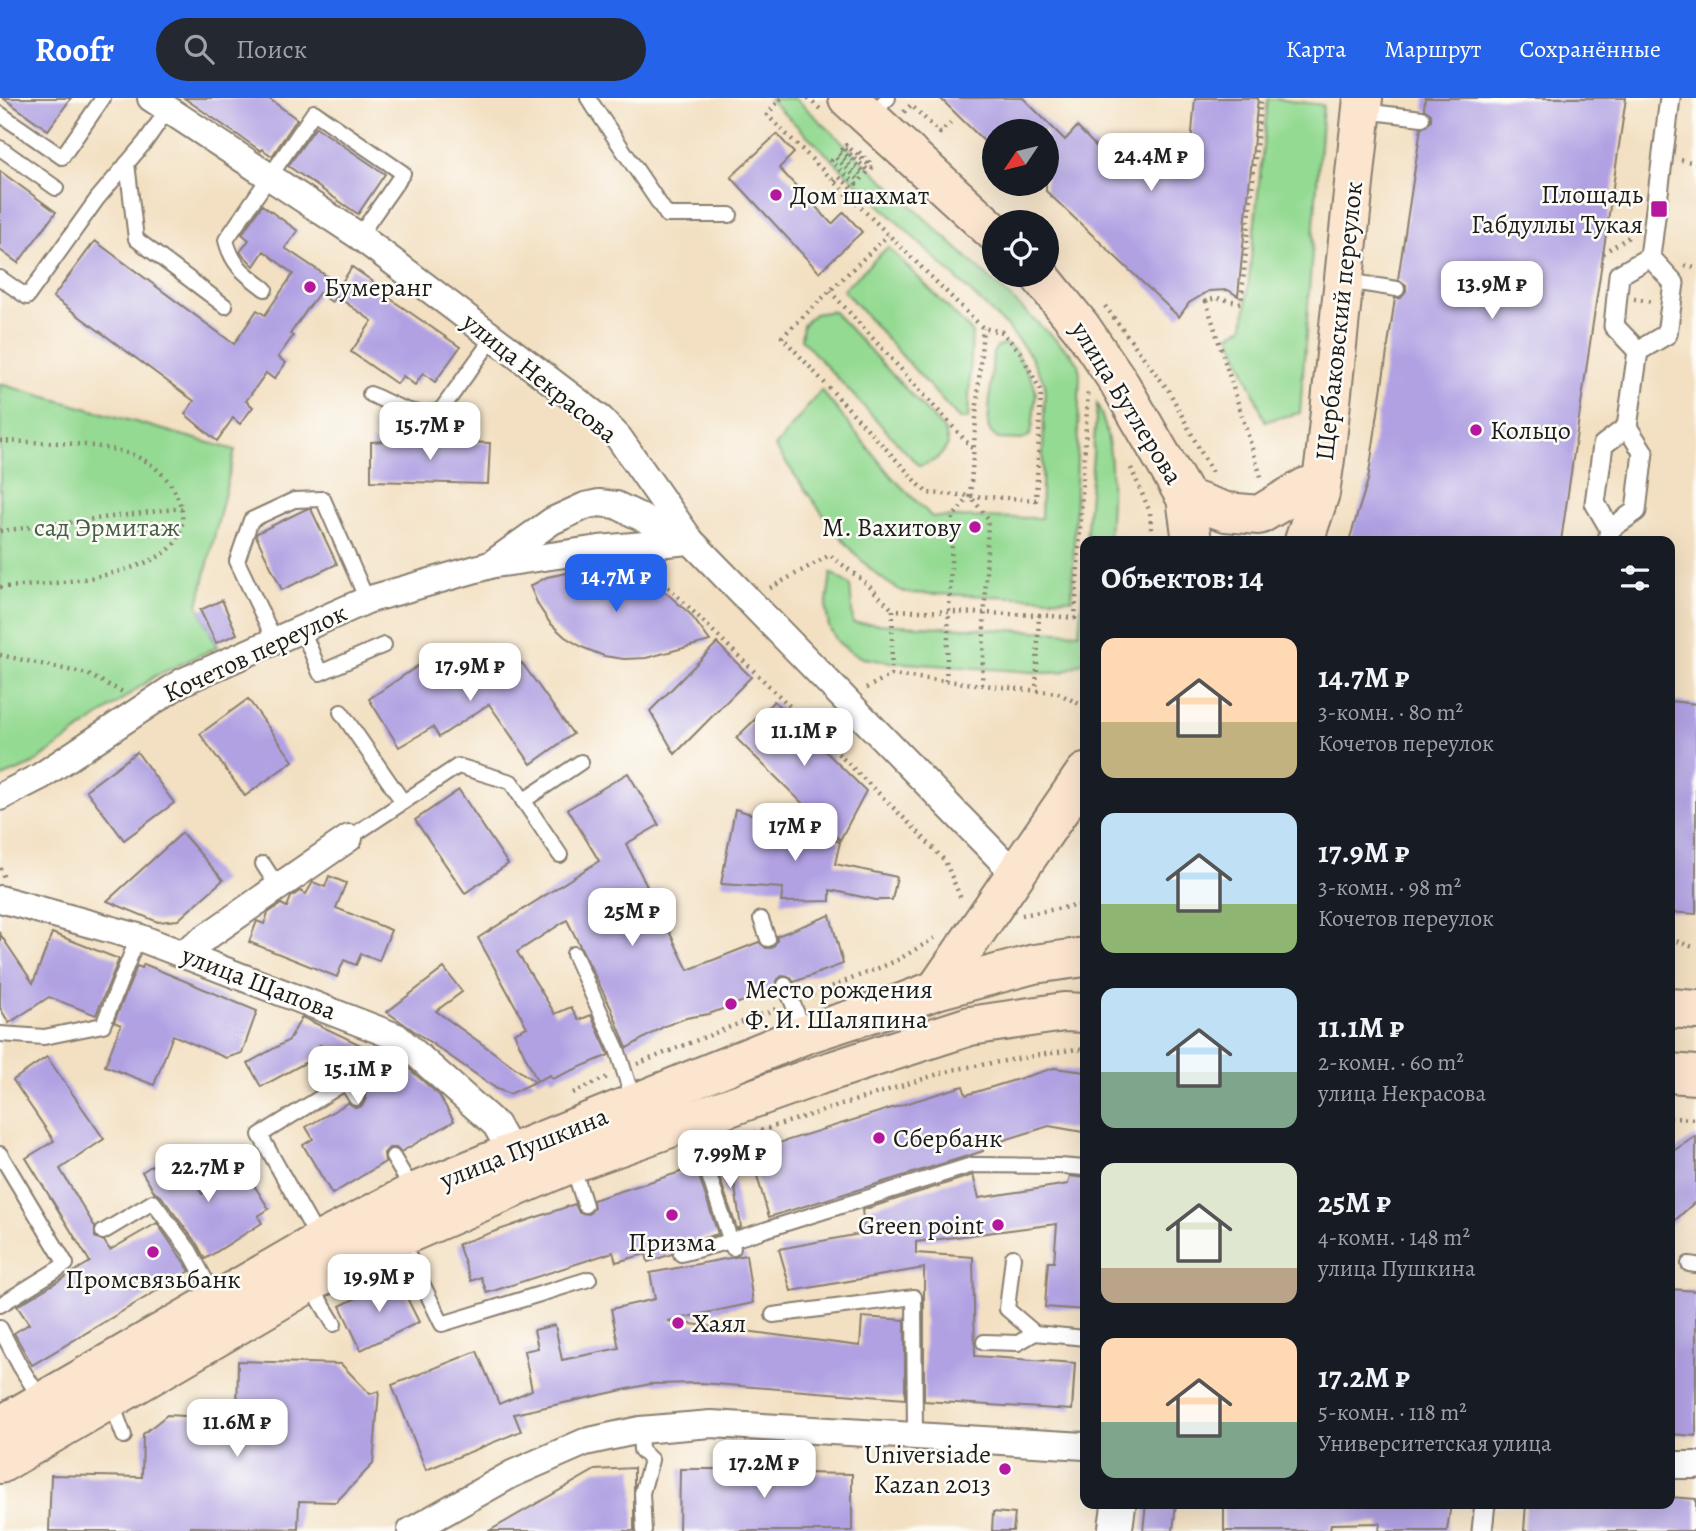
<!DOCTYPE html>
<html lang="ru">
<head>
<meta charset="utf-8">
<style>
  body { margin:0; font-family:Alegreya,serif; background:#242831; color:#f1f3f6; height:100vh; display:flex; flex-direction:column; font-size:26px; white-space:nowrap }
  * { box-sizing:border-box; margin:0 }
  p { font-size:23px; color:#9ea1a6 }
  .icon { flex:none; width:38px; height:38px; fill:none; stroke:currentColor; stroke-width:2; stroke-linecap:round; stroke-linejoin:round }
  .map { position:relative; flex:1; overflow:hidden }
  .details { position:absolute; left:1080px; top:438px; width:595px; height:973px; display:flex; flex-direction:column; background:#171b24; border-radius:14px; box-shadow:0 7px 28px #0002 }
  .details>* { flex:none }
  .needle { width:46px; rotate:235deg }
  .controls { position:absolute; left:982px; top:21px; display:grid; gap:14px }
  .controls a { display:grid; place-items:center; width:77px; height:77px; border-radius:50%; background:#171b24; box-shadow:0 7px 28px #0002; font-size:35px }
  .price { position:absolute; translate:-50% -60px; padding:0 16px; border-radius:14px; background:#fff; color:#222; font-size:23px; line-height:46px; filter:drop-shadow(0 2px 4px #0008) }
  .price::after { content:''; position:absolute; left:50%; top:42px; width:21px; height:16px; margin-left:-10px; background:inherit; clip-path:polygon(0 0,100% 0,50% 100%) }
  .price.active { background:#2563eb; color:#fff }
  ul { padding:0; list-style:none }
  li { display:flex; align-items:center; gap:21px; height:175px; padding:0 21px }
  li span { display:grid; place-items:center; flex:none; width:196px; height:140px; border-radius:14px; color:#555 }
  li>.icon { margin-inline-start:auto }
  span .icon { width:84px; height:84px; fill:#fffc; stroke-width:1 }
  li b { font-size:30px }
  h2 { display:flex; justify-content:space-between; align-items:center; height:84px; padding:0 21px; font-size:30px }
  header { display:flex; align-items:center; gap:42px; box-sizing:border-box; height:98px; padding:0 35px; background:#2563eb; color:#fff }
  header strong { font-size:33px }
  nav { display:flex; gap:38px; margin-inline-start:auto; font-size:24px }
  .search { width:490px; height:63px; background:#242831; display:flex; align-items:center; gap:18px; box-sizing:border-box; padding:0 24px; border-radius:38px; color:#9ea1a6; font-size:26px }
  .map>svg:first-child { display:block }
  .green { fill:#94da93; stroke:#587b58; stroke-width:2 }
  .building { fill:#b1a1e3 }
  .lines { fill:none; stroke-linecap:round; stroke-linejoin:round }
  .service-casing { stroke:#887e6f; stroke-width:18 }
  .pedestrian-casing { stroke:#887e6f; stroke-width:23 }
  .minor-casing { stroke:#887e6f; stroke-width:30 }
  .tertiary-casing { stroke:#887e6f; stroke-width:37 }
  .secondary-casing { stroke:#887e6f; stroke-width:42 }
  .path { stroke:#887e6f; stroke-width:4.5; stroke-dasharray:2 5; stroke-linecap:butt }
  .service { stroke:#fff; stroke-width:14 }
  .pedestrian { stroke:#fff; stroke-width:19 }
  .minor { stroke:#fff; stroke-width:26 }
  .tertiary { stroke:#fff; stroke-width:33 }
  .secondary { stroke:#fce5cf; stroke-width:38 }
  .poi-dot { fill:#b5179e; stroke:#fdfcf7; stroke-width:2.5 }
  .labels { text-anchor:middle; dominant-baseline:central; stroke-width:5; stroke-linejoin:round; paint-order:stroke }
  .poi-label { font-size:26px; fill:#1c1c1c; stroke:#fdfcf7; text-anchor:start }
  .street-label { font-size:26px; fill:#1c1c1c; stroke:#fdfcf7 }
  .park-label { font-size:26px; fill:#465e46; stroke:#fdfcf7 }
</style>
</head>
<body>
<header>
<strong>Roofr</strong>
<div class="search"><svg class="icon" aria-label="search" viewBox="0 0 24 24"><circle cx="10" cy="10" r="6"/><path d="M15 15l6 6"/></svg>Поиск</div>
<nav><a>Карта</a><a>Маршрут</a><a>Сохранённые</a></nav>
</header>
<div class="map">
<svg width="1696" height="1433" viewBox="0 0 1696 1433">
  <rect width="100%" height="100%" fill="#fdfcf7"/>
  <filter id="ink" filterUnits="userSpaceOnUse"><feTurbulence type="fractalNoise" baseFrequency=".0143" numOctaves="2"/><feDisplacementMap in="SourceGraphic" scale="14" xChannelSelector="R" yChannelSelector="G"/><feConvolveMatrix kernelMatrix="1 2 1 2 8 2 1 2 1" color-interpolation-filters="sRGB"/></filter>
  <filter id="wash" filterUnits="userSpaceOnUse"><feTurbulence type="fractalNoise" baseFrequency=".00686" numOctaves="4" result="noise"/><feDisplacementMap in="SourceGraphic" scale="28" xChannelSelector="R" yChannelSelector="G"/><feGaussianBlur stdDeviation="1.57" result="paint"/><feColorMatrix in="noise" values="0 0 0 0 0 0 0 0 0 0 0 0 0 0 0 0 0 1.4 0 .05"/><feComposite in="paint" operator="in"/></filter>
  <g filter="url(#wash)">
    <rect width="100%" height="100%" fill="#f3e0c2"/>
    <g class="green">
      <path d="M795 0 1071 256 1078 266 1080 276 1072 501 907 495C858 477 806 391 775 349L821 292 892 379 932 419 1041 420 1045 286 1030 257 1009 231 769 1Z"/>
      <polygon points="1268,0 1323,7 1300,315 1265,323 1230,237 1244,228"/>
      <polygon points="888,149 972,234 968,321 959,321 843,192"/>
      <path d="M833 213 945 333 948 346C941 360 934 364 919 368L801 241 803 227 814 216Z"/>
      <polygon points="1005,246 1015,252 1034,286 1036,296 1032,331 1030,337 1022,342 998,341 991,335 988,328 993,255 997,249"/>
      <polygon points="0,286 235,352 198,507 217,549 155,578 33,666 0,680"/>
      <path d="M1097 306C1117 350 1111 395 1109 443H1086Z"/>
      <polygon points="1085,462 1085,563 1063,574 1046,575 891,564 862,560 849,553 837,543 829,529 826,511 831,475 850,487 853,525 1079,535"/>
    </g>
    <g id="blocks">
      <g class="building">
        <polygon points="3,0 71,0 48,32"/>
        <polygon points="184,0 268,0 297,21 272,58 262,51 261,53"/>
        <polygon points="940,0 1023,0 1065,42 1077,29 1121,74 1156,52 1191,46 1195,0 1258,0 1238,198 1228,192 1209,193 1189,205 1179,219 1046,93 1046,33 994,33 994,53"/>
        <polygon points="1425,0 1626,0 1561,443 1349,443 1368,382 1395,200 1401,200 1406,193 1406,187 1398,181 1421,30 1426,28 1431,22 1431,16 1424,11"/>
        <polygon points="316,29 385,76 358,116 288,68"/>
        <polygon points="777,36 794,55 779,70 832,126 844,114 862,134 819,174 731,79"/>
        <polygon points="0,73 56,114 18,165 0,152"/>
        <polygon points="262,107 298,133 285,150 340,187 352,169 378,187 376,191 460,249 435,284 423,275 415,287 403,278 397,286 351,254 372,223 336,198 332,204 319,195 290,236 293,238 278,259 286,265 274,281 266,275 246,303 253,309 240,326 233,320 217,343 185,316 194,303 53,199 95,143 234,246 257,212 265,217 293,176 264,153 254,168 240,154 249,142 242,136"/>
        <polygon points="406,342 490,345 488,386 371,383 371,344"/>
        <polygon points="306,411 311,411 337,466 282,492 256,438 257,435"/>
        <polygon points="586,471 624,475 661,490 690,516 710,543 646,560 624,561 604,558 584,550 565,539 550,525 538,507 530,488 547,479"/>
        <polygon points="222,502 237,536 216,545 200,512"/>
        <polygon points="717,545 751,579 675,656 650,613"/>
        <polygon points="440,553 447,564 458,556 466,567 471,564 475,569 481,565 488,575 499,567 503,573 509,569 511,573 522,565 573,636 531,666 489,606 439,639 433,629 399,649 369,601"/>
        <polygon points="248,601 293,663 245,698 200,636"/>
        <polygon points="774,603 866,693 840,742 736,640"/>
        <polygon points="1670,603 1696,606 1696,816 1670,814"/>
        <polygon points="137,654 174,705 124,742 86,692"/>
        <polygon points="628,675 659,727 626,746 688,872 759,844 766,850 772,850 777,843 777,838 830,817 843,866 794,884 790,879 782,878 777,882 776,891 709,916 686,920 665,928 627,950 611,910 567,822 517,854 555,916 571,909 579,922 591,917 609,957 552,981 550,977 537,983 514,935 527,929 478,840 599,763 568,711"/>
        <polygon points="459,692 508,766 465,795 415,722"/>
        <polygon points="735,711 840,744 835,766 897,779 892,802 876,802 830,792 830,803 781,804 783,790 721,786"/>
        <polygon points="182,735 223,782 178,822 158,824 107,803"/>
        <polygon points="329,778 346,785 336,810 391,832 379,863 361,856 356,867 344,862 337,879 249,844 257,823 264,826 268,815 281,806 287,809 291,799 300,793 306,796 313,784 325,789"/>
        <polygon points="52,835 119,861 96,917 49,899 9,925 0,910 0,836 33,885"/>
        <polygon points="144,866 257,913 242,955 226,960 173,937 154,987 105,968 121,927 114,924 137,868 142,870"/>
        <polygon points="444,870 462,894 436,913 535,984 510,996 497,991 387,914"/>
        <polygon points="302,919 407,969 439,997 454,1023 401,1054 397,1050 389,1050 384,1055 385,1064 332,1096 303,1047 313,1041 306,1029 348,1005 356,1010 362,1008 366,1000 361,990 369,977 320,947 314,960 261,989 248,965 289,942"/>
        <polygon points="47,959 104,1041 60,1071 95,1129 95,1139 104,1143 110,1152 157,1125 190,1173 32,1267 14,1235 29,1226 17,1208 90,1164 26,1060 54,1043 13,982"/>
        <polygon points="1054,970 1085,974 1083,1034 1049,1028 982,1049 983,1053 971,1057 769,1119 750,1054 963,988 966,997"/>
        <polygon points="1696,1038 1696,1103 1670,1127 1670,1055"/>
        <polygon points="174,1053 202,1096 243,1070 269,1111 258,1118 262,1125 205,1161 197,1146 161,1098 155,1095 142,1074"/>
        <polygon points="731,1063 741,1129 737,1131 716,1069"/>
        <polygon points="696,1069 718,1136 679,1147 674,1150 672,1156 648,1164 646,1156 616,1164 613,1154 487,1195 481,1179 471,1183 458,1146 575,1106 579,1115 589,1116 594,1110 593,1102"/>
        <polygon points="973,1077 979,1100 1068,1086 1070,1078 1085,1080 1085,1212 1045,1209 1048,1164 1054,1164 1057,1126 916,1144 916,1155 973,1159 975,1258 1075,1265 1072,1312 924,1303 924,1170 791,1193 779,1151 865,1135 862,1112"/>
        <polygon points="746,1157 753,1205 668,1223 860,1248 862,1219 905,1222 905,1301 702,1285 650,1286 514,1316 521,1333 426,1372 392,1287 477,1253 499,1306 532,1292 524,1253 538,1250 534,1232 555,1227 562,1262 619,1250 611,1211 655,1201 650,1175"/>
        <polygon points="397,1180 419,1224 361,1252 340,1208"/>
        <polygon points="1670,1191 1696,1193 1696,1338 1670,1336"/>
        <polygon points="238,1263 341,1266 370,1296 379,1293 373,1366 336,1404 299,1403 298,1431 191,1429 190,1433 49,1433 51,1377 142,1379 143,1336 167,1317 237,1321"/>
        <polygon points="736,1369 799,1369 799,1375 852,1376 852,1433 679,1433 680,1371 736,1371"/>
        <polygon points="634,1370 634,1433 489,1433 595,1372"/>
        <polygon points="1670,1399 1696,1401 1696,1433 1524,1433 1526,1405 1670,1405"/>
        <polygon points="1146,1405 1176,1405 1173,1433 1143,1433"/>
        <polygon points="1224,1405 1451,1405 1447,1433 1379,1433 1380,1425 1331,1426 1330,1433 1224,1433"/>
        <polygon points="993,1414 1015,1416 1013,1433 992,1433"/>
      </g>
    </g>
  </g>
  <g filter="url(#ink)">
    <use href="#blocks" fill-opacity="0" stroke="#887e6f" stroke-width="2"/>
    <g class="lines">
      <g class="service-casing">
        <g id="service">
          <polyline points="588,0 667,117 730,117"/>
          <polyline points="1363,13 1422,20"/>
          <polyline points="0,16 62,59 103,0"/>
          <polyline points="870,18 888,0"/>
          <polyline points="0,50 56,90"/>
          <polyline points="127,65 136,141 225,208"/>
          <polyline points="0,180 27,199 97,101 145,44 168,11"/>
          <polyline points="1346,183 1397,191"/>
          <path d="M265 191C245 176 232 167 226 142L314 14 403 75 359 138"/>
          <path d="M370 296C393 306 416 322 441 312L493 240"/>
          <polyline points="302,531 320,575 384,547"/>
          <polyline points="275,543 237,463 251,422 294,402 323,401 367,502"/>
          <polyline points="341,614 403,704"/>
          <polyline points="523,703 581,664"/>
          <polyline points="349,740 458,668 511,684 560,757"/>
          <polyline points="263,766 278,789"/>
          <polyline points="761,821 768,841"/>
          <polyline points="574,856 617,951 634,1004"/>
          <polyline points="785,887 805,935"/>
          <polyline points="0,936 44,939 103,927 138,839"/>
          <polyline points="691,1023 733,1150"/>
          <polyline points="0,1056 66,1166 0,1207"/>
          <polyline points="393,1059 414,1094"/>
          <polyline points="572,1066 585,1107"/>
          <polyline points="103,1134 153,1104 189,1152 216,1201"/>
          <polyline points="400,1140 442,1226 589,1181"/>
          <polyline points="319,1142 260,1037 346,984 356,1000"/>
          <polyline points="681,1156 723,1145 972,1067 1060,1068 1085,1070"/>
          <polyline points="1013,1159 1007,1211 1035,1235 1085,1240"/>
          <polyline points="1689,1166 1696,1167"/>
          <polyline points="310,1186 334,1226"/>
          <polyline points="773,1217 914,1199 915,1338"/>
          <polyline points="0,1230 20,1268 42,1303"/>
          <polyline points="984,1244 1018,1245 1035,1235"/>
          <polyline points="111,1303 124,1338"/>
          <polyline points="640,1332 641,1352 651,1362 642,1395 644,1433"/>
        </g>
      </g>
      <g class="pedestrian-casing">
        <g id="pedestrian">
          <polyline points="1638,253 1667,236 1674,185 1650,159 1670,0"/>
          <polyline points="1638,253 1614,228 1619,177 1650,159"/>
          <polyline points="1610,431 1636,413 1643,354 1627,329 1638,253"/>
          <polyline points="1608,442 1610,431 1595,405 1603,347 1627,329"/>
          <polyline points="1482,1433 1485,1405"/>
        </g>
      </g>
      <g class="minor-casing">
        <g id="minor">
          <polyline points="151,0 359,138 601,321 619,340 691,443 1015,776"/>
          <polyline points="495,466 599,451 690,443"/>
          <polyline points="0,699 41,678 182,584 367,502 490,467 552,423 585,408 599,405 616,407 690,443"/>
          <polyline points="0,801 138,839 397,939 496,1027 512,1056"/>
          <polyline points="183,855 349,740"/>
          <polyline points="1670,1367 1696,1367"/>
          <polyline points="411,1433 512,1376 585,1344 640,1332 711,1326 1085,1348"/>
        </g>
      </g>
      <g class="tertiary-casing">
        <polyline id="tertiary" points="1115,1433 1119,1405"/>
      </g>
      <g class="secondary-casing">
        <g id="secondary">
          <polyline points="848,0 994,134"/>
          <polyline points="1039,177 1081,229 1118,283 1186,400 1192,443"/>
          <polyline points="1186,400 1226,414 1259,417 1306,389"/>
          <polyline points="1304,443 1320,395 1325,361 1363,0"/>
          <polyline points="936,892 1085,675"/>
          <polyline points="1670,910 1696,912"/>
          <polyline points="1670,975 1696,977"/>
          <polyline points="0,1328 320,1143 415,1094 806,936 896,907 936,892 1034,866 1085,859"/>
          <polyline points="0,1366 309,1185 400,1139 572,1065 822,976 970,928 1064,914 1085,915"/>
        </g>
      </g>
      <g class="path">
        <polyline points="781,0 767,17 983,230 1002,234 1020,254 1041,293 1036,402 927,395 782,239 888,137"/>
        <polyline points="808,0 820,11"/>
        <polyline points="904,14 911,7 940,35 952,23"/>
        <polyline points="1681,62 1696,65"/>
        <polyline points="835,84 839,79 852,90 856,86 831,63 835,59 860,83 863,79 838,55 841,52 866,76 869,73 843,50 846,47 872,70 873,68 856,51"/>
        <polyline points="1603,155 1632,137"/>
        <polyline points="1685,167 1696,170"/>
        <polyline points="1001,177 1010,186"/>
        <polyline points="830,193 973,351"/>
        <polyline points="1203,195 1206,203 1217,200 1241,205 1261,0"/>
        <polyline points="1634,201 1653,204"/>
        <polyline points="1206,203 1262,382"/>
        <polyline points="1105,208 1169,293 1213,377"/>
        <path d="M0 343C40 345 83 343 123 354 148 360 168 377 178 400 186 418 183 441 167 453 133 479 43 488 0 489"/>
        <polyline points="1131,370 1150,414 1152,443"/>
        <polyline points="970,398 983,230"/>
        <polyline points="0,433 182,410"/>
        <polyline points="663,484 918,734 945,763 962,803"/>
        <polyline points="770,490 830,457 866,485 893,512"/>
        <polyline points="1039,517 1075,520 1088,292"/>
        <polyline points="0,557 87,576 125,595"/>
        <polyline points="891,577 893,512 1039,517 1036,592"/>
        <polyline points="946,583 953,419 970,398 988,420 982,587"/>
        <polyline points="866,590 891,577 1058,595 1085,609"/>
        <polyline points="0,770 4,780"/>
        <polyline points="1022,817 1085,806"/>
        <polyline points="1670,841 1696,850"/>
        <polyline points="806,899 896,863 935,840"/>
        <polyline points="637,966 778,910"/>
        <polyline points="573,995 610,978"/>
        <polyline points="1670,1020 1696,1021"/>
        <polyline points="741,1039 951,972 1076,951 1085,952"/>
      </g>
      <use href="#service" class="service"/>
      <use href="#pedestrian" class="pedestrian"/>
      <use href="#minor" class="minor"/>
      <use href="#tertiary" class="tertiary"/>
      <use href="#secondary" class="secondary"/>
    </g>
  </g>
  <g class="poi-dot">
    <circle cx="776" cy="97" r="7"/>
    <rect x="1650" y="102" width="18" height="18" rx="3.5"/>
    <circle cx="310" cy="189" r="7"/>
    <circle cx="1476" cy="332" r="7"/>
    <circle cx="975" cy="429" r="7"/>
    <circle cx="731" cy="906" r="7"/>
    <circle cx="879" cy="1040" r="7"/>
    <circle cx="672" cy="1117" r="7"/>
    <circle cx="998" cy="1127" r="7"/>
    <circle cx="153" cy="1154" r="7"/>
    <circle cx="678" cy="1225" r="7"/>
    <circle cx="1005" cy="1371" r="7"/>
  </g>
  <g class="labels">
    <g class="poi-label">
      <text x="1643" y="96" text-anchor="end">Площадь<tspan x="1643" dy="30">Габдуллы Тукая</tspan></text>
      <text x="790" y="97">Дом шахмат</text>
      <text x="324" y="189">Бумеранг</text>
      <text x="1490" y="332">Кольцо</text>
      <text x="961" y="429" text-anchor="end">М. Вахитову</text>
      <text x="745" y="891">Место рождения<tspan x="745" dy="30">Ф. И. Шаляпина</tspan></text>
      <text x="893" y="1040">Сбербанк</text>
      <text x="984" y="1127" text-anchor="end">Green point</text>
      <text x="672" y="1144" text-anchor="middle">Призма</text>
      <text x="153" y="1181" text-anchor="middle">Промсвязьбанк</text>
      <text x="692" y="1225">Хаял</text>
      <text x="991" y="1356" text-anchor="end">Universiade<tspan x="991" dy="30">Kazan 2013</tspan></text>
    </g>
    <g class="street-label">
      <text transform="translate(1339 223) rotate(-84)">Щербаковский переулок</text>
      <text transform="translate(540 280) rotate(39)">улица Некрасова</text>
      <text transform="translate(1127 305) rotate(58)">улица Бутлерова</text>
      <text transform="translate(255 555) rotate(-25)">Кочетов переулок</text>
      <text transform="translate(259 885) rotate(21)">улица Щапова</text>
      <text transform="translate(524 1050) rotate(-22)">улица Пушкина</text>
    </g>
    <g class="park-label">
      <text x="107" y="429">сад Эрмитаж</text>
    </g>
  </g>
</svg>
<div class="controls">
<a><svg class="needle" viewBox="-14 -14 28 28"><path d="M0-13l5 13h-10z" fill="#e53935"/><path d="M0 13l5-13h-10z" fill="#9ea1a6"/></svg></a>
<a><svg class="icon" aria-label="locate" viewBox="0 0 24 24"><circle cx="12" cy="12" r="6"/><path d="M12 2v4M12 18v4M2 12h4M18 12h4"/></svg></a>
</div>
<b class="price" style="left:1151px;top:95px">24.4M ₽</b>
<b class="price" style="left:1492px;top:223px">13.9M ₽</b>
<b class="price" style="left:430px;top:364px">15.7M ₽</b>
<b class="price active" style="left:616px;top:516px">14.7M ₽</b>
<b class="price" style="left:470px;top:605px">17.9M ₽</b>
<b class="price" style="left:804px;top:670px">11.1M ₽</b>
<b class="price" style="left:795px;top:765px">17M ₽</b>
<b class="price" style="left:632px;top:850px">25M ₽</b>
<b class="price" style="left:358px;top:1008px">15.1M ₽</b>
<b class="price" style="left:730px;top:1092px">7.99M ₽</b>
<b class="price" style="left:208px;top:1106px">22.7M ₽</b>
<b class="price" style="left:379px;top:1216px">19.9M ₽</b>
<b class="price" style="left:237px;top:1361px">11.6M ₽</b>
<b class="price" style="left:764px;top:1402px">17.2M ₽</b>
<section class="details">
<h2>Объектов: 14<svg class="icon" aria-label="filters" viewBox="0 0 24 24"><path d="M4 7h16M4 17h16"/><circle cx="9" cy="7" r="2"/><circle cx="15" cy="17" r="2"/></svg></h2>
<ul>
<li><span style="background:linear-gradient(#ffd9b3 60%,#c2b280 0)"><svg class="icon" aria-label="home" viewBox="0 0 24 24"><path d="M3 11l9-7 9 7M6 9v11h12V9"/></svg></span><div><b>14.7M ₽</b><p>3-комн. · 80 m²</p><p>Кочетов переулок</p></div></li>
<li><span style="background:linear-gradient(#bfe0f5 65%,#8fb573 0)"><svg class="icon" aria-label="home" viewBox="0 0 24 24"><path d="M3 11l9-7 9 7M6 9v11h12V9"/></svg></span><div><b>17.9M ₽</b><p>3-комн. · 98 m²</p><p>Кочетов переулок</p></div></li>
<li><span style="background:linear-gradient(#bfe0f5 60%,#7fa58c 0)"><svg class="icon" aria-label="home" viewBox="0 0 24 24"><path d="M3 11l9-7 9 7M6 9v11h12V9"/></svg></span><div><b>11.1M ₽</b><p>2-комн. · 60 m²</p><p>улица Некрасова</p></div></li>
<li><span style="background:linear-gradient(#dfe7d0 75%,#b9a48a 0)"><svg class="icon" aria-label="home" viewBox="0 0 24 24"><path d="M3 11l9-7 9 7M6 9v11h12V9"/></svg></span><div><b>25M ₽</b><p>4-комн. · 148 m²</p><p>улица Пушкина</p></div></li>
<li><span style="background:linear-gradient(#ffd9b3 60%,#7fa58c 0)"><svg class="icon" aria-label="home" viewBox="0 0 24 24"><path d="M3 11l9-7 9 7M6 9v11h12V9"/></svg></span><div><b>17.2M ₽</b><p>5-комн. · 118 m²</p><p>Университетская улица</p></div></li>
</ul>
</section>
</div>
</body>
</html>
